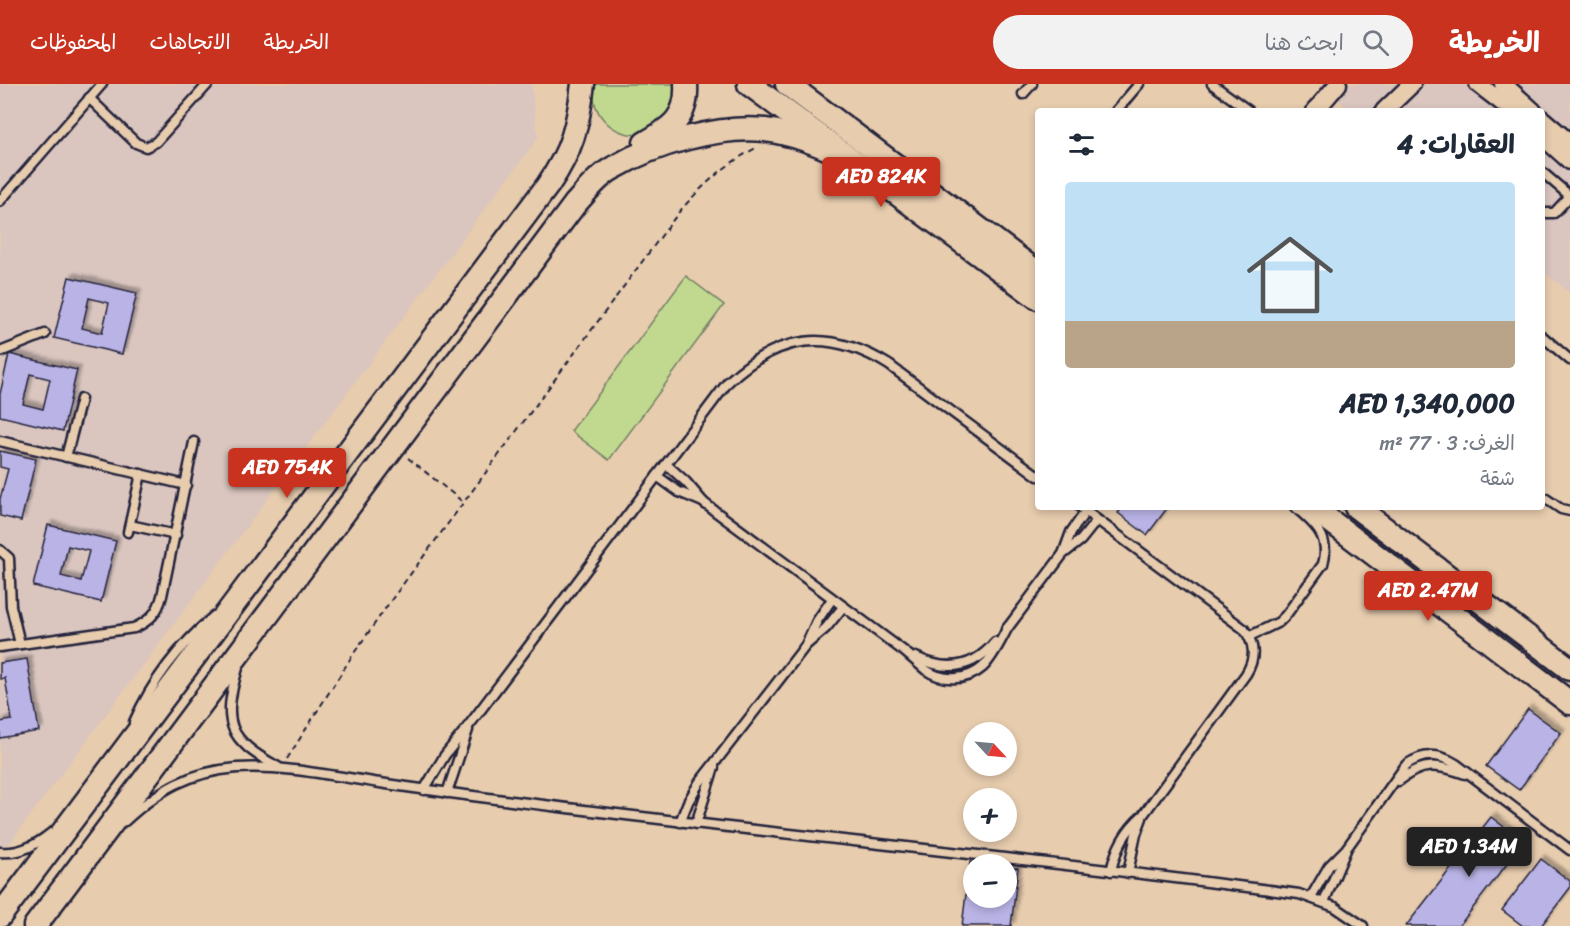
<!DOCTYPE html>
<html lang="ar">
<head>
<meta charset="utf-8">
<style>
  body { margin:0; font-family:Sriracha,"Playpen Sans Arabic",sans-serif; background:#f2f2f3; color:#1f2937; direction:rtl; height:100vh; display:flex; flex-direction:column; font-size:22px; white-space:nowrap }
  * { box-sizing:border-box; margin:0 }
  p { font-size:20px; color:#747a83 }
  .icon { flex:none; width:33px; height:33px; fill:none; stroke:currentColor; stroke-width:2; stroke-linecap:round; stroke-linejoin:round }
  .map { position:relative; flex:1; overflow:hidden; direction:ltr }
  .side { position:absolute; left:1035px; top:24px; width:510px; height:402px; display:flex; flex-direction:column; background:#fff; border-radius:6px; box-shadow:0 3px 9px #0003; direction:rtl }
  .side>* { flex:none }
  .needle { width:39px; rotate:116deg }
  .controls { position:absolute; left:963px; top:638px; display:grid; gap:12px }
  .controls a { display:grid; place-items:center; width:54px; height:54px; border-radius:50%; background:#fff; box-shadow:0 3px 9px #0003; font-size:30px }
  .price { position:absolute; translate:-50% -51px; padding:0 14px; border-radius:6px; background:#c8321e; color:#fff; font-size:20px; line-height:39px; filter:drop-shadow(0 2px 3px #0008) }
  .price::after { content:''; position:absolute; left:50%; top:36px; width:18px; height:14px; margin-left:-9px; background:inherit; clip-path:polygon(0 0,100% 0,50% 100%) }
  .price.selected { background:#222; color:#fff }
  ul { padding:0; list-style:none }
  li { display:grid; align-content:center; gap:12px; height:318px; padding:0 30px }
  li span { display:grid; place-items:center; height:186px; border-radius:6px; color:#555 }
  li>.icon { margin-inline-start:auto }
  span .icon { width:108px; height:108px; fill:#fffc; stroke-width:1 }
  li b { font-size:26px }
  h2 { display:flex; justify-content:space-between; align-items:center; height:72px; padding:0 30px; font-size:26px }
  header { display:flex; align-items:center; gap:36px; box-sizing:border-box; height:84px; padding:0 30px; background:#c8321e; color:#fff }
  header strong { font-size:28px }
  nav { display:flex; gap:33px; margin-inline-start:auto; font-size:21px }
  .search { width:420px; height:54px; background:#f2f2f3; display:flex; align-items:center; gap:15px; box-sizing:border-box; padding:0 21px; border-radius:33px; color:#747a83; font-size:22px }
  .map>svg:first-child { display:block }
  .built { fill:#dac5bf }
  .green { fill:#c1d98f; stroke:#727e65; stroke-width:1.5 }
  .building { fill:#bab4e6; stroke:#22223b; stroke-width:1.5; fill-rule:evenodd; filter:url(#shadow) }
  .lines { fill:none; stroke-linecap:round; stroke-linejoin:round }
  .lane-casing { stroke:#22223b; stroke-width:13 }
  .street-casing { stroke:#22223b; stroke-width:21 }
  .secondary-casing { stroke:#22223b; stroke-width:27 }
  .path { stroke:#22223b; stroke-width:2; stroke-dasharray:6 4.5; stroke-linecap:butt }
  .lane { stroke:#e7ccae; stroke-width:8 }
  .street { stroke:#e7ccae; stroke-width:16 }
  .secondary { stroke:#e7ccae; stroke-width:22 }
</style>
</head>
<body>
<header>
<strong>الخريطة</strong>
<div class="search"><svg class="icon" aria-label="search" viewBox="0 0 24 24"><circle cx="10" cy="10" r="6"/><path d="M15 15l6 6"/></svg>ابحث هنا</div>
<nav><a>الخريطة</a><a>الاتجاهات</a><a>المحفوظات</a></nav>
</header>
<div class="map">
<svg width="1570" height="842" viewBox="0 0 1570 842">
  <defs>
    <filter id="shadow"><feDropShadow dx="4" dy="-4" stdDeviation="1.5" flood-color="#0004"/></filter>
  </defs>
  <rect width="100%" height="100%" fill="#e7ccae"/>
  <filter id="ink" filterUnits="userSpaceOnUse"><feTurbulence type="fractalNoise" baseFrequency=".0167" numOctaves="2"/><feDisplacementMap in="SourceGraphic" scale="12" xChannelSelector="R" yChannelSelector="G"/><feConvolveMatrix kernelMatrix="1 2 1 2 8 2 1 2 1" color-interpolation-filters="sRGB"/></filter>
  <g filter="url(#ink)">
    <g class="built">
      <polygon points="0,0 531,0 538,54 0,772"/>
      <polygon points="1319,0 1570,0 1570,209 1542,186 1542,27 1352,27"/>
    </g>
    <g class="green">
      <path d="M594 0H679L675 28 638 51C610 50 590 29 594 0Z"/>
      <polygon points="686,192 724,221 609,376 571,347"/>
    </g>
    <g class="building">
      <path d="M69 193 137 209 122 270 54 254ZM89 214 109 219 102 249 82 244Z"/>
      <path d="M9 270 77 286 63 347 0 332V310ZM30 290 50 295 43 325 23 320Z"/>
      <polygon points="0,367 36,375 21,437 0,432 0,415 8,385 0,383"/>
      <polygon points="1123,423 1168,423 1147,451 1118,429"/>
      <path d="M48 441 116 457 101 518 33 502ZM68 462 89 467 81 497 61 492Z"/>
      <polygon points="27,575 39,647 0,654 0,638 12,636 5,594 0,595 0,579"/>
      <polygon points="1528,625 1561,649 1519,706 1486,682"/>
      <polygon points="1491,733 1524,758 1459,842 1406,842"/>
      <polygon points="1541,775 1570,797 1570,804 1541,842 1523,842 1502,826"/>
      <polygon points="970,778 985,780 974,780 974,813 1006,813 1006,783 1018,784 1011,842 962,842"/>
    </g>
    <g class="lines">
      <g class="lane-casing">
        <g id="lane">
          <polyline points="1212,0 1249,27"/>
          <polyline points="1023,10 1032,0"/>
          <polyline points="89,14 136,59 146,63 156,58 208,0"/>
          <polyline points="1116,27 1139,0"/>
          <polyline points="1542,88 1570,112"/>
          <polyline points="0,117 102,0"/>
          <polyline points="1542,129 1554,129 1570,112"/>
          <polyline points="1542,252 1570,276"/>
          <polyline points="0,268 45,250"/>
          <polyline points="0,357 186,401"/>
          <polyline points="66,373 81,315"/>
          <path d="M666 380 686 398 704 419 905 568C912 574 919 580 926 586 943 598 967 597 983 583 994 572 1001 556 1008 543"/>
          <polyline points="657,392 679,408 703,418"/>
          <polyline points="1542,412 1561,425 1570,427"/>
          <path d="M1080 423 1244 545C1255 560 1256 574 1246 590L1143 731C1125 747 1116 764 1111 787"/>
          <polyline points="130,441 176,451"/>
          <polyline points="128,448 141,390"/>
          <polyline points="0,466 9,474 11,522 20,560"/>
          <polyline points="1063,470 1071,448 1086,427"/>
          <polyline points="1006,546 1063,470 1081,456 1097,436"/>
          <path d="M1250 552 1279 538 1286 531 1323 480C1331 453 1314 439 1295 423"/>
          <polyline points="806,561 826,544 843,523"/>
          <path d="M0 563 134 544C150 537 158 528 162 512L194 358"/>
          <path d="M916 573C946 588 973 585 995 558"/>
          <path d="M238 584C222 639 227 655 278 683"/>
          <path d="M134 638C153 595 179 562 214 532"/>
          <path d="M1399 697C1422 678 1437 680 1465 690"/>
          <path d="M424 706 445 671 470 640 728 298C779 250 829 244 889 281L1038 392"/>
          <polyline points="447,709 468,646"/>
          <path d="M125 737C160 705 189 688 237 684 284 681 333 692 380 699 445 709 511 717 576 725 817 755 1059 777 1299 810L1335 823 1363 842"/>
          <polyline points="680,738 688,718 699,699 806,561 817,537 832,515"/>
          <polyline points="696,740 714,683"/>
          <path d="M0 768C20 770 36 761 51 749"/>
          <polyline points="1128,789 1136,750 1142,734"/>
          <path d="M1311 813 1329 782 1346 765 1406 681C1423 669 1438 669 1456 680L1570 766"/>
          <polyline points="1324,818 1346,766"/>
        </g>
      </g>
      <g class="street-casing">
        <g id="street">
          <polyline points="1478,0 1513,27"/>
          <polyline points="1503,0 1533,27"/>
          <polyline points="1315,27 1338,0"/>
          <polyline points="1384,27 1412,0"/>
          <polyline points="1542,35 1570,59"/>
          <polyline points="1542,52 1570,77"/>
        </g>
      </g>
      <g class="secondary-casing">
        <g id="secondary">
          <polyline points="749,0 1038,214"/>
          <polyline points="787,0 1038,189"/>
          <path d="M645 59C672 44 688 33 686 0"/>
          <polyline points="1312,423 1570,619"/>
          <polyline points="1356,423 1570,585"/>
          <path d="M0 832 548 101C572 66 578 42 583 0"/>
          <path d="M35 842 575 120C587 107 599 91 615 83 654 60 719 41 765 46 792 49 818 60 843 71"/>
        </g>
      </g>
      <g class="path">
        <polyline points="408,374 463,418"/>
        <path d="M287 675 354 569 392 515 679 128C702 102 725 80 756 64"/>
      </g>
      <use href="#lane" class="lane"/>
      <use href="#street" class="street"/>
      <use href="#secondary" class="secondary"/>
    </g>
  </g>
</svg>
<div class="controls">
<a><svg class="needle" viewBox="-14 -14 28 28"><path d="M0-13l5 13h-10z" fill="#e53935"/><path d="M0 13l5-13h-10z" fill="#747a83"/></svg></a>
<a>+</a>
<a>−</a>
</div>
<b class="price" style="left:881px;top:124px">AED 824K</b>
<b class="price" style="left:287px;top:415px">AED 754K</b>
<b class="price" style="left:1428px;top:538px">AED 2.47M</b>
<b class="price selected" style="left:1469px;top:794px">AED 1.34M</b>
<section class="side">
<h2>العقارات: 4<svg class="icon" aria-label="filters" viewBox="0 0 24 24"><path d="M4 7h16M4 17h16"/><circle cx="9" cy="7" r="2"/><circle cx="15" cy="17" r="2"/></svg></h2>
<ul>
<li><span style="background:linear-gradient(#bfe0f5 75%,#b9a48a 0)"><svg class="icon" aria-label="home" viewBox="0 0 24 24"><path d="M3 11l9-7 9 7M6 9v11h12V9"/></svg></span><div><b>AED 1,340,000</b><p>الغرف: 3 · 77 m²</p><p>شقة</p></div></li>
</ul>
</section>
</div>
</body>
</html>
